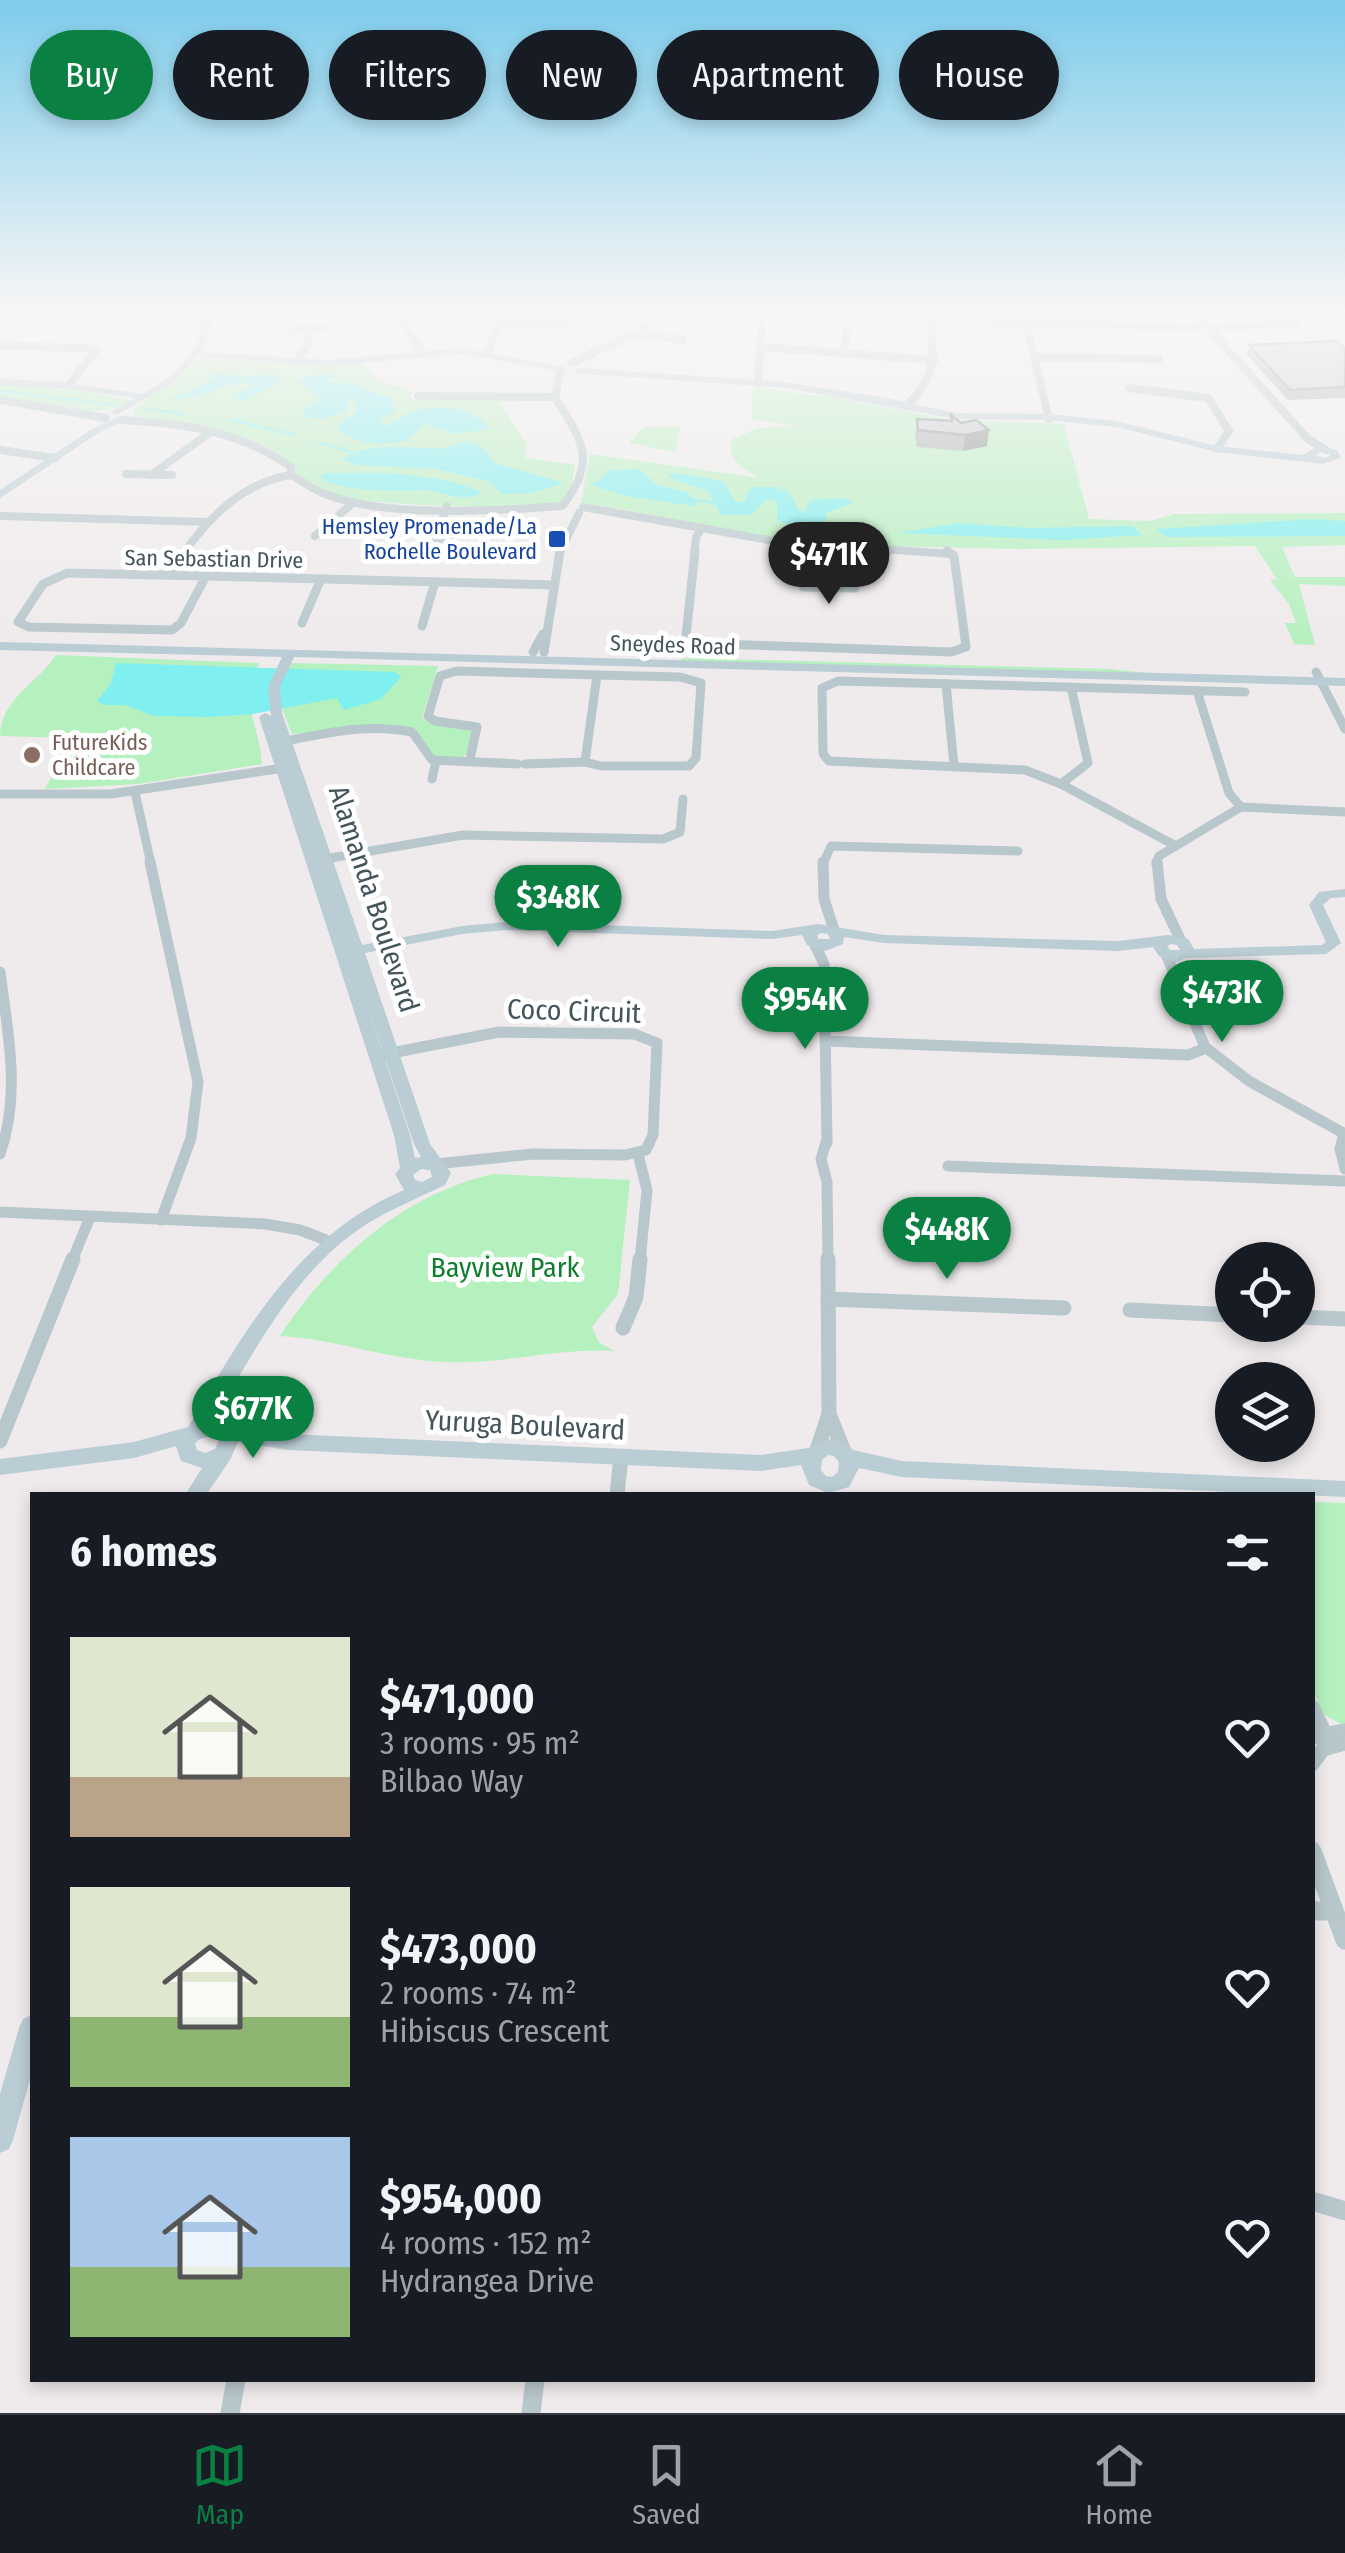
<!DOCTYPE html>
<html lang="en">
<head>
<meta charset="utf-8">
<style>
  body { margin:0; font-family:"Fira Sans Condensed",sans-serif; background:#242831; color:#f1f3f6; height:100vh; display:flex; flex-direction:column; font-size:38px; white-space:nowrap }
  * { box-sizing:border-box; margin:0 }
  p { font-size:32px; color:#9ea1a6 }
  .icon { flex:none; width:55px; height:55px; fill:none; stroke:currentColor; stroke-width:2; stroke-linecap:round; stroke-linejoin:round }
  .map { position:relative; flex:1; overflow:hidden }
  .sheet { position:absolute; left:30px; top:1492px; width:1285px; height:890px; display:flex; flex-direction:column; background:#171b24; border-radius:0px; box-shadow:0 5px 15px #0003 }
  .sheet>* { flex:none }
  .guide { position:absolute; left:30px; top:30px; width:1285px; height:90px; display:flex; gap:20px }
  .controls { position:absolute; left:1215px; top:1242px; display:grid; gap:20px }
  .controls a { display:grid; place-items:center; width:100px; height:100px; border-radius:50%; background:#171b24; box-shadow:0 5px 15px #0003; font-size:50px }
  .price { position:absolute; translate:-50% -85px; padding:0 22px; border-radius:35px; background:#0b8043; color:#fff; font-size:32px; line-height:65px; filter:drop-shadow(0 2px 5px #0008) }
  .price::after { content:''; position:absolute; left:50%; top:60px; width:30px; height:22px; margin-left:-15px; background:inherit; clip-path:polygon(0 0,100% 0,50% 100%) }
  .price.on { background:#222; color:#fff }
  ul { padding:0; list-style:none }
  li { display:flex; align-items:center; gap:30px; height:250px; padding:0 40px }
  li span { display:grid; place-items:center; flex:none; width:280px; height:200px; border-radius:0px; color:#555 }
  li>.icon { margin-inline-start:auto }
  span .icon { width:120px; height:120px; fill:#fffc; stroke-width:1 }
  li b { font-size:42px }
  h2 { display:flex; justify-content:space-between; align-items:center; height:120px; padding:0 40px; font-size:42px }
  .tag { padding:0 35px; border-radius:45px; background:#171b24; box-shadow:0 5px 15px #0003; font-size:35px; line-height:90px }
  .tag.on { background:#0b8043; color:#fff }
  .menu { display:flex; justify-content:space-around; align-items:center; height:140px; border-top:2px solid #363941; background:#171b24; font-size:28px; color:#9ea1a6 }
  .menu a { display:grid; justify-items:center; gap:5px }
  .menu .on { color:#0b8043 }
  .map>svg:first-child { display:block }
  .green { fill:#b5f0bf }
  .water { fill:#7ff0ef }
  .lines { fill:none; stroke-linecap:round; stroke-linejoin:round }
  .stream { stroke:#7ff0ef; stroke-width:2.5 }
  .street-far4 { stroke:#b8c7cc; stroke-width:8 }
  .street-far3 { stroke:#b8c7cc; stroke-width:9 }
  .street-far2 { stroke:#b8c7cc; stroke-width:11 }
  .street-far1 { stroke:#b8c7cc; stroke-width:15 }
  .street { stroke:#b8c7cc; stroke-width:19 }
  .secondary { fill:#baccd4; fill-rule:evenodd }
  .wall { fill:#a9afb2 }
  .shaded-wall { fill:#8a8e91 }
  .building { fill:#c5cbcf; stroke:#8a8e91; stroke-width:2.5 }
  .transit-dot { fill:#1a4fb4; stroke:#fff; stroke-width:4 }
  .education-dot { fill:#8d6e63; stroke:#fff; stroke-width:4 }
  .labels { text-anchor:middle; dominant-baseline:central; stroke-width:10; stroke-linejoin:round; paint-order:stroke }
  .far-transit-label { font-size:22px; fill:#164399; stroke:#fff; text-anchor:end }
  .far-street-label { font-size:22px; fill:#43545a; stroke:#fff }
  .far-education-label { font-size:22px; fill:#785e54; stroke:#fff; text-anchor:start }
  .street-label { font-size:28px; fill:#43545a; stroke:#fff }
  .park-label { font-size:28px; fill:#117e2f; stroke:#fff }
</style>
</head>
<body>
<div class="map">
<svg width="1345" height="2413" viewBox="0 0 1345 2413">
  <rect width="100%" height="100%" fill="#efebec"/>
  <g class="green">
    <path d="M202 357 306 364 363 363 378 380 414 392 409 396 413 399 498 400 527 444 524 457 575 465C573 474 572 495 564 501 547 514 368 504 342 497 325 493 308 482 293 474V466C248 424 188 432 133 415V410Z"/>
    <path d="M0 385 77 390 133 401C94 422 43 404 0 399Z"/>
    <path d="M753 387 831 397 954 420 1064 424 1089 519 1150 521 1175 514 1345 513V545L1282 547 1295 577H1345V586L1299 584 1315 645 1294 644 1285 623H1296L1289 604 1270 580 1277 579 1255 546 1019 549 840 545 800 542 581 502 590 454 760 478C746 470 725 460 732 439L759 428 798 426 751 419Z"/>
    <polygon points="644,427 680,427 675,452 629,443"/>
    <path d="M56 655 259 663C239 708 259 722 262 764L138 784 45 789 73 738 0 736C0 699 40 681 56 655Z"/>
    <polygon points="681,658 1108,669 1147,673 681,662"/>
    <path d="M291 663 438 666 422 718 432 724 472 729 469 750 463 757C419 759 437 755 414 729L292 734 278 698Z"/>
    <path d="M493 1174 630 1180 618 1294 592 1327 599 1343 615 1351C559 1348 504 1364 446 1362 389 1360 336 1339 280 1336 329 1261 403 1194 493 1174Z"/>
    <polygon points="1312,1502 1345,1503 1345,1726 1323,1714 1313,1690"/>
  </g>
  <g class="water">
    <polygon points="217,372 242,377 274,374 281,382 245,401 232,396 254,385 242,381 200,396 168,400 208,382"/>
    <path d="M331 374 339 376 326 381 359 385 391 399 396 411 381 420 382 426C398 424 402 413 417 410 438 404 479 409 488 429L455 434 427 424C418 428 416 434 408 439 386 449 352 443 336 427L356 412 355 398 348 400 346 412C332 417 314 423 301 414L321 398 298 382 309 376Z"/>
    <path d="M467 442 481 445 495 463 564 483 531 493 503 494 487 481 437 469 354 465 342 459C372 440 412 450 444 448 453 447 458 443 467 442Z"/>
    <polygon points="638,469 658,485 686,492 696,501 695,506 625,496 589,484 599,481 609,470"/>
    <path d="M328 473H392L447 480 483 492C463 505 442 490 421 490 387 491 357 492 324 481L320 475Z"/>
    <polygon points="674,473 723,481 736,502 744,502 751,487 775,487 789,492 799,511 805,511 811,500 841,498 854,502 826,513 826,523 835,530 792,526 777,520 777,502 767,499 751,515 721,515 709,492 667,477"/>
    <polygon points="1312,519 1345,521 1345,536 1165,537 1156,529"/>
    <polygon points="961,523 1029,528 1132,526 1142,535 1063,540 896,533"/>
    <polygon points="116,663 395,672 401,677 381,699 344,710 337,698 253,714 207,717 154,716 125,705 105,705 97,701 111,683"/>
  </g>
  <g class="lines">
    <g class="stream">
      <polyline points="0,391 117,405"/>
      <polyline points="143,408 185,414"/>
      <polyline points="231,420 293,434"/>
      <polyline points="318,442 355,453"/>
      <polyline points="690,499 719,504"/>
    </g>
    <g class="street-far4">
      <polyline points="1195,309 1204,324"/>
      <polyline points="0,310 162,309"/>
      <polyline points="403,320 422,353"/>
      <polyline points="386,321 421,318"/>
      <polyline points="982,322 1032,324"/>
      <polyline points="500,323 563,325"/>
      <polyline points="1213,327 1298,324 1289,309"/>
      <polyline points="1209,329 1308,439 1326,450"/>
      <polyline points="290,331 325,327"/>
      <polyline points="637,333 683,340"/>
      <polyline points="0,345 97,349 68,386"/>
      <polyline points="761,347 934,360"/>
      <polyline points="487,353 505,309"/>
      <polyline points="844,354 846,332"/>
      <polyline points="1034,357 1159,359"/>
      <polyline points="296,362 309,343 307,329"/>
      <polyline points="571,363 637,333 665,309"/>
      <path d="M561 369 555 397C580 439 599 458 563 505"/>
      <polyline points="758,383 763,309"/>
      <polyline points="1129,388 1208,398 1229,431 1217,449"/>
      <polyline points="418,396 555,397"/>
      <polyline points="0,400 106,418"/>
      <path d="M906 406C939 377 934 349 928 309"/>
      <polyline points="1049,419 1027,327 1044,324 1199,327"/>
      <path d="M121 420C182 423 240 431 291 467V475C303 481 313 490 325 494 385 518 496 511 561 506"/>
      <polyline points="0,450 55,458"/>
      <polyline points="126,474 172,475"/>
      <polyline points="151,475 212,431"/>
      <polyline points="583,507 702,528"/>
      <polyline points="0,516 208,522"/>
      <polyline points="702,528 774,541 951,554"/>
      <polyline points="315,536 354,502"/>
      <polyline points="436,538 447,506"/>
      <polyline points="428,540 451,539"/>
      <polyline points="829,546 829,554"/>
      <path d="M183 554C210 516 244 482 291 475"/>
      <polyline points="559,554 579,513"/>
      <polyline points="694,554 696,537 702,528"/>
    </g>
    <g class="street-far3">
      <polyline points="695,551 686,636 689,643 951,652 966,647 954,556 947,551"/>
      <polyline points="829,551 829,588"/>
      <polygon points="67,573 206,576 181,623 172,630 29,627 18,622 43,584"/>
      <polyline points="170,575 185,551"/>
      <polyline points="206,576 554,585"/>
      <polyline points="803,587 855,588"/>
      <polyline points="302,623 321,579"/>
      <polyline points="422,626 435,582"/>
      <polyline points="533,652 543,634"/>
      <polyline points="544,652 560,551"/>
      <polyline points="1316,672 1345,729"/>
      <polygon points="597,675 680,677 701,683 696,758 689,766 601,766 585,762"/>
      <polyline points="946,684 954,766"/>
      <polyline points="1197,691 1229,793 1241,807"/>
      <path d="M275 743C321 735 365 722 412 732L432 760 518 764"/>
      <polyline points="470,759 477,727 435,721 428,716 440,676 457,671 597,675"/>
      <polyline points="525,764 585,762"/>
      <polyline points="432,779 436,761"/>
      <polyline points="1061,784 1088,763 1071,687"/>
      <polyline points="135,792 151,864"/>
      <polyline points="0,794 111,794 283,768"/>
      <polyline points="1176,846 1061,784 1025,770 829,761 823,754 822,688 838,681 1245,692"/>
      <polyline points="319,860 463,835 663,839 680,832 683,799"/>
      <polyline points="823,864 831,846 1018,851"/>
      <polyline points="1156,864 1159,856 1241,807 1345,812"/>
    </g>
    <g class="street-far2">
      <polyline points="150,862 198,1082 191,1138 161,1220"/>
      <polyline points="823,862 824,899 834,930"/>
      <polyline points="1157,862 1161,899 1181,941"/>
      <polyline points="814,943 824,964 827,1143"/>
      <polyline points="1166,954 1205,1047 1249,1081 1345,1134"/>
      <path d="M0 972C8 1034 21 1094 0 1154"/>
      <polyline points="825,1041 1188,1055 1206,1048"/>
      <polyline points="376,1056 499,1032 634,1034 657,1043 653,1135 646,1150 625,1155 533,1154 435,1164"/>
      <polyline points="1344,1134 1340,1149 1345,1169"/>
      <polyline points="827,1139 821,1159 827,1182 828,1261"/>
      <polyline points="638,1154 647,1190 640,1261"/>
      <polyline points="948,1166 1345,1181"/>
      <polyline points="0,1212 265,1224 300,1230 331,1242"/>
      <polyline points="72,1261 90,1217"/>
    </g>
    <g class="street-far1">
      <polyline points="828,1259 829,1414 845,1454"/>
      <polyline points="828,1299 1064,1308"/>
      <polyline points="1130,1310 1232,1315"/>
      <polyline points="1298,1317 1345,1319"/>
      <polyline points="623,1328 636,1297 640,1259"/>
      <polyline points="0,1441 73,1259"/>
      <polyline points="816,1453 829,1414"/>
      <polyline points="617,1495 621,1457"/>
      <polyline points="1312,1707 1331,1746"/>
      <polyline points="1312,1737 1345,1731"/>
      <polyline points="1312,1764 1323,1749 1345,1743"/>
    </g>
    <g class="street">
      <polyline points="1312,1851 1345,1940"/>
      <polyline points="1312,1911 1333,1911"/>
      <polyline points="1312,2201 1345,2211"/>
      <polyline points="230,2413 236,2380"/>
      <polyline points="531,2413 535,2380"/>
    </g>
    <g class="secondary">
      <path d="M205 309H213L208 337 201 352 327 360 462 348 566 368 561 371 462 354 327 366 197 357 169 386 116 415 111 412 113 410 135 398 60 388 0 385V379L60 382 143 394C167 380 193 361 200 334 202 325 202 317 205 309Z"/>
      <path d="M578 368 785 382 881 397 956 413 1048 414 1116 421 1217 446 1303 455 1318 446 1337 450 1341 458 1323 464 1217 452 1116 427 1048 420 956 419 785 388 575 373V369ZM1320 452 1329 454 1330 456 1324 458 1316 455Z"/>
      <polygon points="118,417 123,420 121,422 98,433 0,498 0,490 92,429"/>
      <path d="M0 642 1345 678V686L294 657 280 687 282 713 362 945 462 926 506 922 772 931 818 924 884 935 1118 941 1168 935 1188 939 1194 949 1322 945 1326 942 1309 905 1319 892 1345 889V897L1331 898 1323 905 1341 943 1326 954 1186 958 1177 962 1159 956 1153 947 1118 951 884 943 844 937 843 944 825 951 807 945 802 935 772 939 506 930 462 934 365 953 430 1144 451 1173 445 1185C414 1200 383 1212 355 1232 291 1278 254 1353 214 1418L227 1424 288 1434 761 1455 808 1448 830 1439 846 1443 853 1450 902 1461 1345 1481V1497L902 1477 859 1468 849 1487 828 1493 809 1485 801 1465 761 1471 288 1450 238 1442 230 1460 206 1495H185L202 1468 181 1461 176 1446 134 1458 0 1475V1459L134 1442 188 1427C244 1331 298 1235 404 1190L395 1174 400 1168 394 1135 259 717 265 713 271 716 268 687 282 657 0 650ZM821 933 828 934 830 939H818L817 935ZM1171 944 1177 945 1180 950H1170L1167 946ZM366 1001 414 1144 421 1157 415 1158 410 1135ZM421 1169 430 1170 432 1177 422 1182 415 1180 413 1175ZM212 1435 219 1440 215 1449 205 1453 197 1450 195 1444 198 1440ZM828 1455 834 1456 839 1462 838 1472 832 1477 826 1476 821 1470 822 1460Z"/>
      <polygon points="32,2015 32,2072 13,2140 9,2149 0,2153 0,2094 19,2028 23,2019"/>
    </g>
  </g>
  <g class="wall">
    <polygon points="1249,345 1345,348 1345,398 1288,400 1247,355"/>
    <polygon points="951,415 987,446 963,451 917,447 915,436 917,419 950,421"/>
  </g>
  <polygon class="shaded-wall" points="989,430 987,446 963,451 965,435"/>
  <g class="building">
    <polygon points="1336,341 1345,348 1345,387 1290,390 1249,345"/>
    <polygon points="951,415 961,423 976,420 989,430 965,435 918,430 917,419 952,421"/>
  </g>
  <linearGradient id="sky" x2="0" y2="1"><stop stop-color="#7ecceb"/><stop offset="0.48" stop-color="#f8f6f6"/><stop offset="1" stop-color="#f8f6f6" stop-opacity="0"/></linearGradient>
  <rect width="1345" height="647" fill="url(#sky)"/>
  <rect class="transit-dot" x="547" y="529" width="20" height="20" rx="5"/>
  <circle class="education-dot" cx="32" cy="755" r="10"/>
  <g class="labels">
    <g class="far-transit-label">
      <text x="537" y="526">Hemsley Promenade/La<tspan x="537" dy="25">Rochelle Boulevard</tspan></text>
    </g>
    <g class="far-street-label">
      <text transform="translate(214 559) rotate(1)">San Sebastian Drive</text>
      <text transform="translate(673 645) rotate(2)">Sneydes Road</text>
    </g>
    <g class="far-education-label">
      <text x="52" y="742">FutureKids<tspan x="52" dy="25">Childcare</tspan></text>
    </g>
    <g class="street-label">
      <text transform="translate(374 899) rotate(72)">Alamanda Boulevard</text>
      <text transform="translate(574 1011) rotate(2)">Coco Circuit</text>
      <text transform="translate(525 1425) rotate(3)">Yuruga Boulevard</text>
    </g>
    <g class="park-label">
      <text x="505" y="1267">Bayview Park</text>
    </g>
  </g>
</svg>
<div class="controls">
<a><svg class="icon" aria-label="locate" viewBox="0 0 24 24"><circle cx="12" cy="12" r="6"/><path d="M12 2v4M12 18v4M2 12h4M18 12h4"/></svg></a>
<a><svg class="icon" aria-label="layers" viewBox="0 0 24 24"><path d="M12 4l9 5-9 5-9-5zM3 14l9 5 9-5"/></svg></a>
</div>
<b class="price on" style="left:829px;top:607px">$471K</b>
<b class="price" style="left:558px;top:950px">$348K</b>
<b class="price" style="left:1222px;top:1045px">$473K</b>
<b class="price" style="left:805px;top:1052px">$954K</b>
<b class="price" style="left:947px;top:1282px">$448K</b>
<b class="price" style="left:253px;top:1461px">$677K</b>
<div class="guide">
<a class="tag on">Buy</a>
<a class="tag">Rent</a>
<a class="tag">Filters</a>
<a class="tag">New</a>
<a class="tag">Apartment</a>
<a class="tag">House</a>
</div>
<section class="sheet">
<h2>6 homes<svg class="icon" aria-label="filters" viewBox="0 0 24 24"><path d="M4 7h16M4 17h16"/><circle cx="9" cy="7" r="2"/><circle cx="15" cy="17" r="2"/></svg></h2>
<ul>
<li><span style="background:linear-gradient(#dfe7d0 70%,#b9a48a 0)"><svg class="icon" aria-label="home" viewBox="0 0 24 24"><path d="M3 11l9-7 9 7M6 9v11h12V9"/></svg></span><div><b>$471,000</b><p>3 rooms · 95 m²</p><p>Bilbao Way</p></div><svg class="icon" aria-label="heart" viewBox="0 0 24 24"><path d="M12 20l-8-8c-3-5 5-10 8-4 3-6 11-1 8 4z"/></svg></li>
<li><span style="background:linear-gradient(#dfe7d0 65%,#8fb573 0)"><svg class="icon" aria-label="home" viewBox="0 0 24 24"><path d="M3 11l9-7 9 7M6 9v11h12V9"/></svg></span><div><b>$473,000</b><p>2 rooms · 74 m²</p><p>Hibiscus Crescent</p></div><svg class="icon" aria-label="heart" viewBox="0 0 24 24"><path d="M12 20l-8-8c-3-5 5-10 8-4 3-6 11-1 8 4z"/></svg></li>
<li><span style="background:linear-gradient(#a9c7e8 65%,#8fb573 0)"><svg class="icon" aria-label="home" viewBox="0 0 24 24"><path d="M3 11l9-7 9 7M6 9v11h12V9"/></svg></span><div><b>$954,000</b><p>4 rooms · 152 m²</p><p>Hydrangea Drive</p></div><svg class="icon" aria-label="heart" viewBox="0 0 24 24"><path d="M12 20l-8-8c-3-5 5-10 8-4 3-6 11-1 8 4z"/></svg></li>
</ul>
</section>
</div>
<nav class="menu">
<a class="on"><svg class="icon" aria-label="map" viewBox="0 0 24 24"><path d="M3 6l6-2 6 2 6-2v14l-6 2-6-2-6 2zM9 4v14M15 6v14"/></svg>Map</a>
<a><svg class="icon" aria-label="saved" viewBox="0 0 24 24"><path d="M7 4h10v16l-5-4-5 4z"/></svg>Saved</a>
<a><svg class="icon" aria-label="home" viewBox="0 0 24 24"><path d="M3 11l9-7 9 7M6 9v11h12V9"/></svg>Home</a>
</nav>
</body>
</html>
